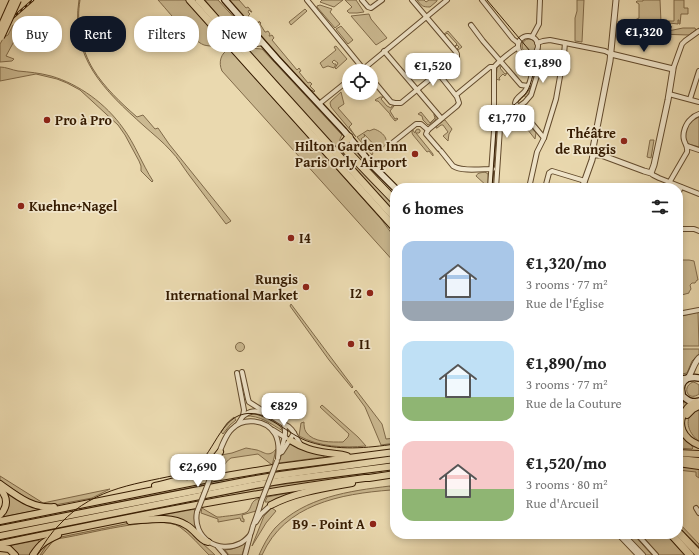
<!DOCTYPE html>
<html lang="en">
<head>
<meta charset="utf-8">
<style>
  body { margin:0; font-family:"Gentium Book Plus",serif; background:#f6f6f6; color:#222; height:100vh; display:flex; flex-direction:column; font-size:15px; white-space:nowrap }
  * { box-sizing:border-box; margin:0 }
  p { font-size:13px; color:#767676 }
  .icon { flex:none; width:22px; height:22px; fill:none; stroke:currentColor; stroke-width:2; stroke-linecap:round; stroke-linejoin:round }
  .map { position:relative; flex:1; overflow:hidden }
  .sheet { position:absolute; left:390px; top:183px; width:293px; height:356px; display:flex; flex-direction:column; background:#fff; border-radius:16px; box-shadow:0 2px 6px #0003 }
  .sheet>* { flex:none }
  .hud { position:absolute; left:12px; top:16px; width:318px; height:36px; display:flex; gap:8px }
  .controls { position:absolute; left:342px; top:64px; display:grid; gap:8px }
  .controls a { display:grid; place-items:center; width:36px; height:36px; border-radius:50%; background:#fff; box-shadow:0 2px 6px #0003; font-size:20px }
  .price { position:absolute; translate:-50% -34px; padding:0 9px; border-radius:8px; background:#fff; color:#222; font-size:13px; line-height:26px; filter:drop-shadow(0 1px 2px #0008) }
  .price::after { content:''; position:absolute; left:50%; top:24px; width:12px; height:9px; margin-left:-6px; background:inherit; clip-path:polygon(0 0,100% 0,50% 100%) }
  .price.on { background:#111827; color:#fff }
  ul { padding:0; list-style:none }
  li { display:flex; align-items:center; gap:12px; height:100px; padding:0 12px }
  li span { display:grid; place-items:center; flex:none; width:112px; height:80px; border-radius:12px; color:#555 }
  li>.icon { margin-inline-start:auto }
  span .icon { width:48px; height:48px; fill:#fffc; stroke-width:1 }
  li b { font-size:17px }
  h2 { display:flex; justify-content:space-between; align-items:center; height:48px; padding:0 12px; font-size:17px }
  .chip { padding:0 14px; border-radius:16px; background:#fff; box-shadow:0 2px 6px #0003; font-size:14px; line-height:36px }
  .chip.on { background:#111827; color:#fff }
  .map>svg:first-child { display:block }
  .green { fill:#cbb991; stroke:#806a49 }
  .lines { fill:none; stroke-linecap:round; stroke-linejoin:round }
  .minor-casing { stroke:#624a2c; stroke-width:6 }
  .tertiary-casing { stroke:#624a2c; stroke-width:7 }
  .secondary-casing { stroke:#351b01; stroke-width:8 }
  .trunk-casing { stroke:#351b01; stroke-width:8 }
  .motorway-casing { stroke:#351b01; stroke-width:9 }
  .minor { stroke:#f1e6cb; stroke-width:4 }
  .tertiary { stroke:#f1e6cb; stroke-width:5 }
  .secondary { stroke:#f1e6cb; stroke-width:5.5 }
  .trunk { stroke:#ead9af; stroke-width:6 }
  .motorway { stroke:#ead9af; stroke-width:7 }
  .tram { stroke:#351b01; stroke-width:1 }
  .rail-casing { stroke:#351b01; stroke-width:2.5 }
  .rail { stroke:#f1e6cb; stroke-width:1; stroke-dasharray:3; stroke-linecap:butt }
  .minor-bridge-casing { stroke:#624a2c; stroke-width:6; stroke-linecap:butt }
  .trunk-bridge-casing { stroke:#351b01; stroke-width:8; stroke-linecap:butt }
  .minor-bridge { stroke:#f1e6cb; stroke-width:4 }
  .trunk-bridge { stroke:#ead9af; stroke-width:6 }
  .poi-dot { fill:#8f2418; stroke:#f1e6cb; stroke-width:1.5 }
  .labels { text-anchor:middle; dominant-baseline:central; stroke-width:3.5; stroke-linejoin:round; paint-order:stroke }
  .poi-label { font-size:14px; font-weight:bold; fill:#351b01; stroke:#f1e6cb; text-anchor:end }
</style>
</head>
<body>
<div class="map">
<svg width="699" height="555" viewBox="0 0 699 555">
  <rect width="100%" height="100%" fill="#ead9af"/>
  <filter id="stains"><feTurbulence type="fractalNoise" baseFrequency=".005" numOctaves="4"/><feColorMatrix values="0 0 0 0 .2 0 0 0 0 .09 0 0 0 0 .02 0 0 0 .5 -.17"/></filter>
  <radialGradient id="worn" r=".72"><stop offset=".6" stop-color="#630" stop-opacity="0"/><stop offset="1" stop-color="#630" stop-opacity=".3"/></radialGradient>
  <g class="green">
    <path d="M79 0H80C76 23 81 49 93 69 104 87 121 103 137 117L143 115 155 129 158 128 169 144 231 221 226 224C214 208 201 191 189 175 183 167 178 158 171 151 163 142 153 134 144 126 104 90 70 58 79 0Z"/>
    <path d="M158 0H185L226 44C218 46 212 47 204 45 191 40 168 11 158 0Z"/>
    <polygon points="205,0 218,0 251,36 252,38 240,41"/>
    <polygon points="229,0 239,0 246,8 248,7 252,12 251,12 249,10 248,12 250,14 248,16 254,24 258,22 259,23 259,21 261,23 260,24 265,32 266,32 268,31 270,34 269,36 270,36 272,35 274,38 272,40 297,70 299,68 301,71 299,72 308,83 310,82 312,84 310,86 315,91 314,92 312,90 311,91 232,5"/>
    <polygon points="322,0 343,0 334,7 320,2"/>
    <polygon points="345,0 356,0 364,12 357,13 349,13 347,11 352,7"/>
    <path d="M417 0H424L426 2 429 0H437V1L430 7C422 7 422 6 417 0Z"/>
    <polygon points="577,0 584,0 582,42 575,41 575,18 577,11"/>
    <path d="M643 0H660L661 22 662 23C664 23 670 25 672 27L659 28 656 21H639L638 27 636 24 635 20 639 18V4L636 2 637 1H643Z"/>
    <polygon points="674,0 684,0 684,8 688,8 688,14 681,14 680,24 679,24 679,20 678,20 678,24 669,23 668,21 674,21"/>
    <polygon points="320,5 332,9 330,12 340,24 335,28 317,7 317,6"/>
    <polygon points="305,9 307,11 291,25 289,22"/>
    <polygon points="369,14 371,19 387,38 376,45 351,16"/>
    <polygon points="13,25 18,27 18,34 6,56 14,59 12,61 0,62 0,44 4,37 8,35"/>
    <polygon points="341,26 353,40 348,44 336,29"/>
    <polygon points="683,28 695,28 696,30 689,35 657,34 657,31 668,31"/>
    <polygon points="448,31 462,47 458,50 457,49 459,47 457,45 455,47 455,46 457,44 447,33 445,35 444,34"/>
    <circle cx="529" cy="46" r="7"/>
    <polygon points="336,46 347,59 336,69 335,68 338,63 334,60 332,62 334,64 336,64 334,68 328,66 323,68 320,63 336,50 334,47"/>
    <path d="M249 48 262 49 342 135C339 140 339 143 341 149L395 203V213L247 49Z"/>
    <path d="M229 49 381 219 395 238V263L222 71C218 62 221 53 229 49Z"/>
    <path d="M537 58C537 62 538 66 537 69 537 77 531 91 526 98L524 95C529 83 535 72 533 59Z"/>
    <polygon points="499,66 502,66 500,68 505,74 507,73 505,76 503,74 499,78 500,80 499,80 496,79 497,68"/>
    <path d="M0 67C6 67 12 70 18 71 29 72 40 73 51 76 79 84 106 104 123 128 135 144 142 164 153 181L152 182 141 171V166L139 161 125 135 118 125 80 90 67 83 57 79 36 74 0 81Z"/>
    <polygon points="341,92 344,104 338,108 352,124 349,127 356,137 331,107 330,103 331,101"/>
    <polygon points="380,97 383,97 381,99 387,106 391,108 392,106 394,106 390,111 395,119 397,118 398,119 395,121 390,115 390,114 378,101 376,101 375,100"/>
    <polygon points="499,105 504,110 503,112 504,112 507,114 503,119 498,116 496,121 495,108"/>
    <polygon points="421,112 430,123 435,118 434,115 434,114 436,116 436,119 430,124 428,125 423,120 422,116 418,114"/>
    <path d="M699 117V147C696 146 692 145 689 144 682 139 686 128 690 122 693 120 696 118 699 117Z"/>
    <polygon points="498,118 502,120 496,166 493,165 495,122 496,122"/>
    <polygon points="444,120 445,120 452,129 449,134 448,141 443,136 448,132 443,125 441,125 437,128 436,128 436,127 440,123 441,123"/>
    <polygon points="527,122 536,133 535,139 524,125"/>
    <path d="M374 129C384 132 393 143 379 150L364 134V135L365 136 361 139 373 153 372 155 357 137 368 130 369 131Z"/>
    <polygon points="412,129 415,133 416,130 418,129 420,130 420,132 419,133 416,133 433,154 433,156 429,151 427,152 413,135 412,133"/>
    <polygon points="650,140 654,140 651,158 647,157"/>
    <polygon points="349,144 352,146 381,178 395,191 395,197 347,146"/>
    <path d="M485 172 488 174V187L476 176C478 172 482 173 485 172Z"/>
    <polygon points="678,260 689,260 694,261 698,280 697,280 695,283 692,283 690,285 691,289 689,292 689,293 678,296"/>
    <polygon points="291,304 353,387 352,388 329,360 290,306"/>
    <polygon points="698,312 699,346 678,346 678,317"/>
    <circle cx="240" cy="347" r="4.5"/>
    <polygon points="678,349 699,349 699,354 692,361 687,373 682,374 678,373"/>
    <path d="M693 382 696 383 699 385V394C688 402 681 387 693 382Z"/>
    <polygon points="356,390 382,424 386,439 395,438 395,443 381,445 365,407 354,392"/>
    <polygon points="684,400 690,402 682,412 683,437 692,446 693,448 692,449 678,448 678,422"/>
    <path d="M322 405 358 437 366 446C344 448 319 447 299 436L301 423 304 422C304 425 304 429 306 432 313 443 332 442 343 442L348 437 349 434 320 407Z"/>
    <path d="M699 409V441C690 435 683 421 693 412 695 411 697 410 699 409Z"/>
    <path d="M250 413C261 413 278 420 283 431 271 424 260 415 245 416Z"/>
    <polygon points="234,417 236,420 230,425 223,434 221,432 227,423"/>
    <polygon points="290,442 324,454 324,457 279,463 281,456"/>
    <path d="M246 448C250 449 253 449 257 450 264 452 269 458 276 449L274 458 272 465 258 454 231 458C223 463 225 469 215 474L221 455 232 453Z"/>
    <polygon points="373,457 374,459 275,472 276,470"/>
    <polygon points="678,466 699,468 699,478 696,476 696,472 678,470"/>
    <polygon points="270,471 269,474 211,484 212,481"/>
    <polygon points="381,471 382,473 303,484 269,489 271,486"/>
    <polygon points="0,476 43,503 110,489 92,498 50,506 36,504 0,481"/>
    <polygon points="206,482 204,485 79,510 85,506"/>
    <polygon points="330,485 270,502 265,502 267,497"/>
    <path d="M390 486 391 490C340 494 285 504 262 555H259C263 546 268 536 275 528 305 497 349 491 390 486Z"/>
    <polygon points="264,487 263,490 205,501 206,498"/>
    <polygon points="3,489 38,509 38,510 2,517 2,516 4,515"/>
    <path d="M260 498 256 511 242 515 243 519H244V522L241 521 240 518 218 522V519L201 513 202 508 217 517H220C225 516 243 515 247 512 253 507 249 501 260 498Z"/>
    <polygon points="200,499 198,502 58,529 61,526"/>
    <polygon points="75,508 70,513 0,526 0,523"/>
    <polygon points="272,508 276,511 266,523 252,546 264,516"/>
    <path d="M196 509C192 519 196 525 201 534L182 521 145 518Z"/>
    <path d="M169 521 177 523 185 527 215 555H209C200 546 191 535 180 527 160 513 82 536 56 539L53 541 42 555H40L51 539 130 523Z"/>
    <polygon points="678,522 699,544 699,547 678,526"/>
    <polygon points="54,528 52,531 0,542 0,539"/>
    <polygon points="625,534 633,534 652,555 645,555"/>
    <polygon points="640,534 667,534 685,555 659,555"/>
    <polygon points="39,540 39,545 32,555 19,555 17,552 8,546"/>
    <path d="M246 542 242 555H229L225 550C234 549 239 547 246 542Z"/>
  </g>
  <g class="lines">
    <g class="minor-casing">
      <g id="minor">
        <polyline points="307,0 365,71"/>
        <polyline points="362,0 368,7 371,8 382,0"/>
        <polyline points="482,0 513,39 518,43"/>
        <polyline points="471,25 483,41 521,85 528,86"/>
        <circle cx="528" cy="46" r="10"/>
        <polyline points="532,37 539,24 540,0"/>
        <polyline points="537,43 543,41 550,40 605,51 611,54"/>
        <polyline points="244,46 263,43"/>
        <polyline points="384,51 441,118"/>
        <path d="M527 55C534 66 533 80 525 91 522 95 516 97 515 103L544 138"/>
        <polyline points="673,69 682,44 685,41 699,31"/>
        <polyline points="361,71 447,0"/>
        <polyline points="371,78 391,102 395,103 401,103 457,57 457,54 456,52 412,0"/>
        <polyline points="669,94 699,102"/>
        <polyline points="456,95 490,67 494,67"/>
        <polyline points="690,99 699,71"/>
        <polyline points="319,104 349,80"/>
        <polyline points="428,130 457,106 459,103 457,97 438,73"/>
        <polyline points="428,130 426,134 439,149"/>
        <polyline points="391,144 416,124 421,124 428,130"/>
        <polyline points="687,146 699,150"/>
        <path d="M441 151 453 166C462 172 482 169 493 169"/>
        <polyline points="651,173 653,175 659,178 699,194"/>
        <path d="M669 183 687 152C688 146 685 144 684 140 682 133 686 123 691 119 693 117 696 115 699 114"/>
        <path d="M490 188 494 131V67C501 59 509 53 518 47"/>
        <polyline points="496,188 500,128 506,116 525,102 531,95 539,69 538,56 537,50"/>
        <polyline points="529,188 537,152 544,138 556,99 564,54 565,43"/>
        <polyline points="545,188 549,173 552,171 585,181"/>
        <polyline points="678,194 681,187"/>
        <polyline points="678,229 694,229 699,231"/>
        <polyline points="678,314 699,310"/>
        <path d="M242 372 248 399 249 402 284 424C287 436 283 442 280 453"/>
        <polyline points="237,373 244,410 243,416 238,424"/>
        <path d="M243 416C250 411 255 410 263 413"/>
        <path d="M284 424C294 428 295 437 301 445"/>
        <polyline points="273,430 286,438"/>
        <polyline points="282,452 294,433"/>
        <path d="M213 471C217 460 223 437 232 429 243 417 266 419 275 434 279 441 279 449 278 458"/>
        <polyline points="696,508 699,513"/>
        <path d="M197 512C192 537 218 555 241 543 244 541 248 538 250 535 252 532 252 528 253 526 256 518 259 510 261 502"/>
        <polyline points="256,522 261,514 271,505"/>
        <polyline points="618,534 638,555"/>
        <polyline points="623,534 643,555"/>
        <polyline points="637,534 656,555"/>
        <polyline points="218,547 225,555"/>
        <polyline points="245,555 250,536"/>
      </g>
    </g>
    <g class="tertiary-casing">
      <g id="tertiary">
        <polyline points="593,155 601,155 644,171 651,173 654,165 668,100 673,69 611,54"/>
        <polyline points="582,188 592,160 593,155 593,148 610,61 616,0"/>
        <path d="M688 378C693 371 693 364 699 358"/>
      </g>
    </g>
    <g class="secondary-casing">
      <g id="secondary">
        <polyline points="225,0 277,59 344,131 373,166 395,188"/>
        <path d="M678 379C686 380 691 376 699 378"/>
        <path d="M679 393C685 398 690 404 699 401"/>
        <path d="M682 393C680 386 682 382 688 378"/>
      </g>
    </g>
    <g class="trunk-casing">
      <g id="trunk">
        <path d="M696 402C692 404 688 406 686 410 675 425 684 439 699 445"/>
        <polyline points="678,410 681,389"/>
        <polyline points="687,415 693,409 699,406"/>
        <path d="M290 440C303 448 313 451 328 453 335 454 341 454 347 456"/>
        <polyline points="678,453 699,454"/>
        <polyline points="678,459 699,461"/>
        <polyline points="678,463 699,466"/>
        <path d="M0 484C17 496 32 509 54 507"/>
        <path d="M155 486C183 479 202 477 220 452"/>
        <path d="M0 489C8 497 8 507 0 515"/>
        <path d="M271 505C296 492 325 488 352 483"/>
        <polyline points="0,521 214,478 279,467 395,452"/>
        <path d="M130 521C147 520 171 515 186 525 192 528 197 535 202 539L205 541 208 542"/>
        <polyline points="0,529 250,480 280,475 395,459"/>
        <polyline points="0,536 250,486 285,480 395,466"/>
        <path d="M0 544C121 519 242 494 365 478H369L395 474"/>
        <polyline points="0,548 9,549 15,555"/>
        <path d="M33 555C41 543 45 541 58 535"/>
      </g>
    </g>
    <g class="motorway-casing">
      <g id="motorway">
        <polyline points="190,0 395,228"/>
        <polyline points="199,0 273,83 395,218"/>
        <polyline points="349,137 344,143 344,147 347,151 395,201"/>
        <polyline points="678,532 699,554"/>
        <polyline points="671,534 690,555"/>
      </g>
    </g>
    <use href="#minor" class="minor"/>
    <use href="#tertiary" class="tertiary"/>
    <use href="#secondary" class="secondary"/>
    <use href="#trunk" class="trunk"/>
    <use href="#motorway" class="motorway"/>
    <g class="tram">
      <path d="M487 0 530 51C536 61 536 65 533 75 531 81 530 88 526 93 515 108 501 109 496 129L492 188"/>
      <path d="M37 555C44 544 51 532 61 523 96 486 139 484 185 473 212 464 217 419 244 414 265 409 289 436 310 442 338 451 367 448 395 444"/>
    </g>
    <g class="rail-casing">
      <polyline id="rail" points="0,29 33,0"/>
    </g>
    <use href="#rail" class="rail"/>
    <g class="minor-bridge-casing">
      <g id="minor-bridge">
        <polyline points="261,502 277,461"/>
        <polyline points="197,512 213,471"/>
      </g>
    </g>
    <g class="trunk-bridge-casing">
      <g id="trunk-bridge">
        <polyline points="0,29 13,0"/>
        <polyline points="1,37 18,0"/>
      </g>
    </g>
    <use href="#minor-bridge" class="minor-bridge"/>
    <use href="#trunk-bridge" class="trunk-bridge"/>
  </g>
  <g class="poi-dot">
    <circle cx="47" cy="120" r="4"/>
    <circle cx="624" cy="141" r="4"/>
    <circle cx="415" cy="154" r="4"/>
    <circle cx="21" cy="206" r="4"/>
    <circle cx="291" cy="238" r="4"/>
    <circle cx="306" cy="287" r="4"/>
    <circle cx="370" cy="293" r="4"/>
    <circle cx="351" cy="344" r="4"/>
    <circle cx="373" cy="524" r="4"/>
  </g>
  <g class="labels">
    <g class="poi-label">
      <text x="55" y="120" text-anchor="start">Pro à Pro</text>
      <text x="616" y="133">Théâtre<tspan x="616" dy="16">de Rungis</tspan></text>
      <text x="407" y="146">Hilton Garden Inn<tspan x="407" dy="16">Paris Orly Airport</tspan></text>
      <text x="29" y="206" text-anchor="start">Kuehne+Nagel</text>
      <text x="299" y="238" text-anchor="start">I4</text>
      <text x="298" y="279">Rungis<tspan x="298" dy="16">International Market</tspan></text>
      <text x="362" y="293">I2</text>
      <text x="359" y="344" text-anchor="start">I1</text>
      <text x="365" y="524">B9 - Point A</text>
    </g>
  </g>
  <rect width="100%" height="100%" filter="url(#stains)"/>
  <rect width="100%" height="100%" fill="url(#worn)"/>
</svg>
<div class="controls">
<a><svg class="icon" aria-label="locate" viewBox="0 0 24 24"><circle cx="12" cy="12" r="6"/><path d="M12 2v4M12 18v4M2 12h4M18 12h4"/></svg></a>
</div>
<b class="price on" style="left:644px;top:53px">€1,320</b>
<b class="price" style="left:543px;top:84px">€1,890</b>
<b class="price" style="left:433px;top:87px">€1,520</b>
<b class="price" style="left:507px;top:139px">€1,770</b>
<b class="price" style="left:284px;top:427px">€829</b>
<b class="price" style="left:198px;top:488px">€2,690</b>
<div class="hud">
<a class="chip">Buy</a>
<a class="chip on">Rent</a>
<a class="chip">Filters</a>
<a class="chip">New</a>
</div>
<section class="sheet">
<h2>6 homes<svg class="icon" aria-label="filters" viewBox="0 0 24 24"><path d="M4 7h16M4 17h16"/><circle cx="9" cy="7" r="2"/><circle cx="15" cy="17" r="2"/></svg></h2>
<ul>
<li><span style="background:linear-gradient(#a9c7e8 75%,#9aa5b1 0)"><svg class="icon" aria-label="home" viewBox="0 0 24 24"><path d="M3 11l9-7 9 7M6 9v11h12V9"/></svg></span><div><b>€1,320/mo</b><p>3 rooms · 77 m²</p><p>Rue de l'Église</p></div></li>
<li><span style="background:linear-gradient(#bfe0f5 70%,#8fb573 0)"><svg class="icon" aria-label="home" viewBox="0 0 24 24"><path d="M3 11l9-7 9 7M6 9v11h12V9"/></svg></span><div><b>€1,890/mo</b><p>3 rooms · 77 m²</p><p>Rue de la Couture</p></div></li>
<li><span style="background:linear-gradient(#f6c9c9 60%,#8fb573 0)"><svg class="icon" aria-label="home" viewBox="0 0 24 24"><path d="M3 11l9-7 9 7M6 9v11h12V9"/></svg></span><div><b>€1,520/mo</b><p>3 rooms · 80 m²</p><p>Rue d'Arcueil</p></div></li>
</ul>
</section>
</div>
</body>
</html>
